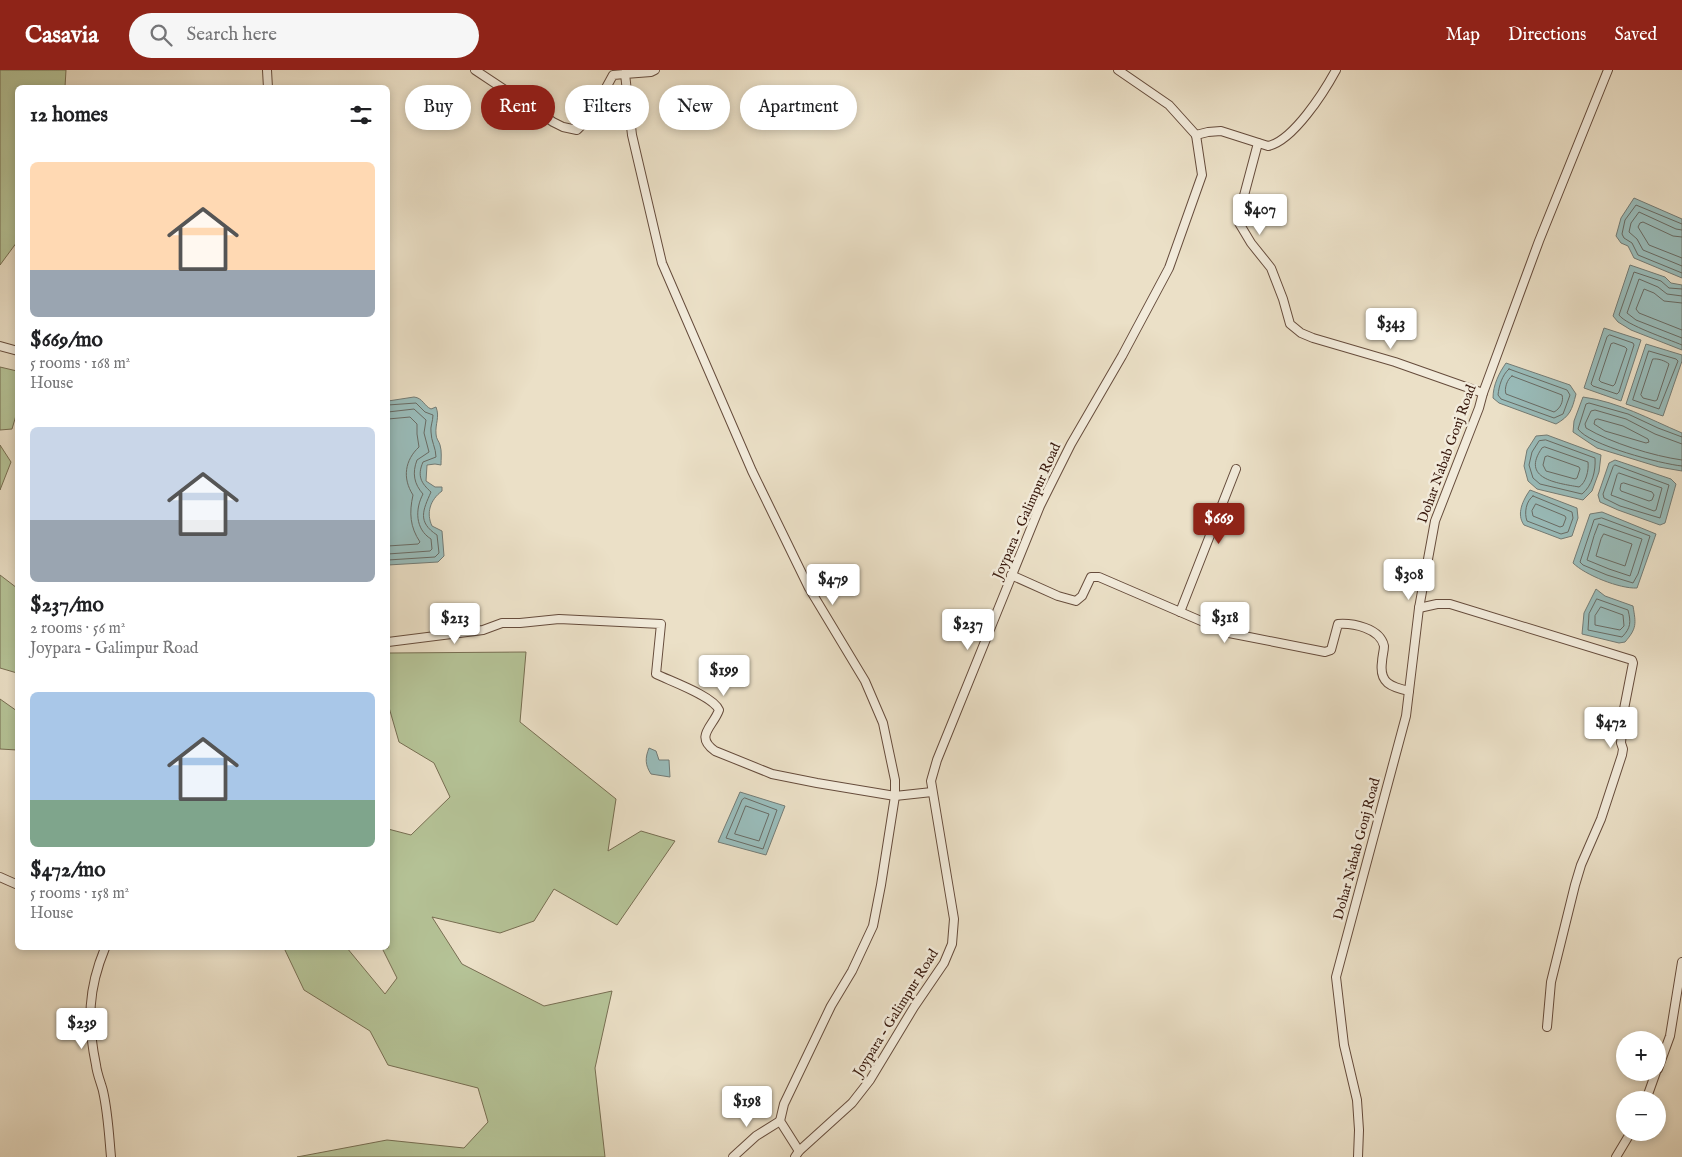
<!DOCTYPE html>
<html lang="en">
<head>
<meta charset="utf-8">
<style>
  body { margin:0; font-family:"IM FELL English",serif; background:#f6f6f6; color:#202124; height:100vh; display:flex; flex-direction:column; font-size:19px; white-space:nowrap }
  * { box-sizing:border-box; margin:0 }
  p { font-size:16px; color:#757577 }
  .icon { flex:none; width:28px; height:28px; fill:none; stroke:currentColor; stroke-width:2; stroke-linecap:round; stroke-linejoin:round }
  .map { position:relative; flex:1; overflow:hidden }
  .sheet { position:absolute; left:15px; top:15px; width:375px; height:865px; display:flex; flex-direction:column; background:#fff; border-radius:8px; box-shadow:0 2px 8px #0003 }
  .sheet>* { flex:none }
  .top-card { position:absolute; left:405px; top:15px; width:475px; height:45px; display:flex; gap:10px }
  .controls { position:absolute; left:1616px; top:961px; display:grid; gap:10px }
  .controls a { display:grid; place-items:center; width:50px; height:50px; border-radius:50%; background:#fff; box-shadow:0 2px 8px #0003; font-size:25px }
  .price { position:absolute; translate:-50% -42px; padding:0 11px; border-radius:5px; background:#fff; color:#222; font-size:16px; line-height:32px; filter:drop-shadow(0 1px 2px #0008) }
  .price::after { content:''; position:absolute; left:50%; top:30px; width:15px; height:11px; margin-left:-8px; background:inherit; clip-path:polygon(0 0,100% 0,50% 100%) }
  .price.selected { background:#8f2418; color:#fff }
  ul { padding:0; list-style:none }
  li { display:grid; align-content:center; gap:10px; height:265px; padding:0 15px }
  li span { display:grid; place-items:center; height:155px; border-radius:8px; color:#555 }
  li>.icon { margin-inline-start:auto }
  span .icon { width:90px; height:90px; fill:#fffc; stroke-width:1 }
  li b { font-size:21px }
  h2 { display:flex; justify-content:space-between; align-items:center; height:60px; padding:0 15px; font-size:21px }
  .tag { padding:0 18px; border-radius:22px; background:#fff; box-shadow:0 2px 8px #0003; font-size:18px; line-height:45px }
  .tag.selected { background:#8f2418; color:#fff }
  header { display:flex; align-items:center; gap:30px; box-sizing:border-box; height:70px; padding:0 25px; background:#8f2418; color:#fff }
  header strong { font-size:24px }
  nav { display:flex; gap:28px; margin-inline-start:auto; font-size:18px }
  .search { width:350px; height:45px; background:#f6f6f6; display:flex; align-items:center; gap:12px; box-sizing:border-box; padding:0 18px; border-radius:28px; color:#757577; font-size:19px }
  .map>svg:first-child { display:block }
  .green { fill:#b5c397; stroke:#776e52 }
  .water { fill:#99bcba; stroke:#737b75 }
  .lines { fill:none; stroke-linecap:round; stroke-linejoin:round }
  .shore { stroke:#696b64; stroke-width:1 }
  .minor-casing { stroke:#664c3c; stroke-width:10 }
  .minor { stroke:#f2ebdb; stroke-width:8 }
  .labels { text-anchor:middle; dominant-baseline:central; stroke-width:5; stroke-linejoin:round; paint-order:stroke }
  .street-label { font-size:14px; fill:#391a0e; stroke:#f2ebdb }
</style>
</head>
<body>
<header>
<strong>Casavia</strong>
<div class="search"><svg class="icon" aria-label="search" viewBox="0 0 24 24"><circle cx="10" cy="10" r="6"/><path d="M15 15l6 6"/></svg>Search here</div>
<nav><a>Map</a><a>Directions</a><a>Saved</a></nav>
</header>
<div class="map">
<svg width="1682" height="1087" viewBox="0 0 1682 1087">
  <rect width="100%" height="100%" fill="#ebe0c7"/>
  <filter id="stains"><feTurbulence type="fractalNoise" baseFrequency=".004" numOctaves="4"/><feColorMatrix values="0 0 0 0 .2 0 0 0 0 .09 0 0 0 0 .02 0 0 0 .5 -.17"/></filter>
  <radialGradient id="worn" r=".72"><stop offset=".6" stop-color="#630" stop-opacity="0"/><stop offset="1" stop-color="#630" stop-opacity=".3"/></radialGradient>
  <g class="green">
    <polygon points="0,0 66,0 65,17 18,18 17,172 0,195"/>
    <polygon points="0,297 17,301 17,342 12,359 0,360"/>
    <polygon points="0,375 11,392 0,420"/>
    <polygon points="0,505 17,518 17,603 0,598"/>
    <polygon points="526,582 520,652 616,729 608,781 641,761 675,771 617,855 554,819 534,851 500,863 432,847 462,894 544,936 612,921 595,998 605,1087 297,1087 387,1070 464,1078 488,1052 478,1018 388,995 370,961 304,920 284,878 347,878 385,924 397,908 382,878 388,878 388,759 411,765 450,727 434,693 399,672 388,634 388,585 390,583"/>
    <polygon points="0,629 17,641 17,680 0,679"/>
  </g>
  <g class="water">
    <polygon points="1634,128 1682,149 1682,208 1634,188 1628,176 1621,173 1616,166 1621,148"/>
    <polygon points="1630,195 1665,207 1671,213 1682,215 1682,280 1631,260 1618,252 1613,246"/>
    <polygon points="1604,258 1641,270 1621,331 1584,318"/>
    <polygon points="1646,274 1682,285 1682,291 1663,346 1626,334"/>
    <path d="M1506 293 1570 315 1576 324C1572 340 1570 346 1556 354L1499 333 1493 328C1493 315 1499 303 1506 293Z"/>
    <path d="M414 327C423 328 424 336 431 339L436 337C440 347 435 354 436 364 436 369 439 371 440 375 442 381 441 389 441 395L435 394 427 395 426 411 435 417H442V421C430 430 426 443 432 456L442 461 444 486 438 492 388 495V331Z"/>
    <path d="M1583 327C1619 332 1649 349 1682 363V401L1659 397 1597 378 1573 362 1574 351Z"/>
    <polygon points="1547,365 1601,385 1599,402 1592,421 1583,430 1537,419 1528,411 1524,396 1527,380 1536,366"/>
    <polygon points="1615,390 1671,409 1676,414 1665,453 1660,455 1618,440 1600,432 1598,425 1609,393"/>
    <path d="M1530 420 1577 438 1578 448 1572 466 1561 469 1524 455C1516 444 1523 430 1530 420Z"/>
    <path d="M1602 442 1656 464 1637 518C1620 519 1585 505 1573 493L1590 444Z"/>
    <path d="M1596 519 1605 526 1633 536C1636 554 1637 558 1625 572L1619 573 1582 564 1584 543Z"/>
    <path d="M649 678 656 681 659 690H669L670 707 651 704C645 695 645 688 649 678Z"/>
    <polygon points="740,722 785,736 766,785 718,772"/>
  </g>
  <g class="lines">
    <g class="shore">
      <polyline points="1682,154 1636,135 1625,150 1622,164 1624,168 1632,173 1638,185 1682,203"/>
      <polyline points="1682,160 1676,159 1639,142 1631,153 1629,162 1637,169 1643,180 1682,196"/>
      <polyline points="1682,167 1673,166 1643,152 1640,153 1638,157 1649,175 1682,188"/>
      <path d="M1682 219 1669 218 1661 211 1634 202 1619 245C1626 255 1668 269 1682 275"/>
      <polyline points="1682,226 1667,224 1658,217 1639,209 1627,243 1636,250 1682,268"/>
      <polyline points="1682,233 1664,231 1654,223 1644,219 1636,239 1639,243 1682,260"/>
      <polygon points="1610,265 1633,273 1634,275 1619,322 1617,324 1593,316 1591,314 1607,267"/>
      <polygon points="1614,273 1625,277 1627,279 1615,314 1613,316 1601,312 1599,310 1611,274"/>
      <polygon points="1649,281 1676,289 1678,291 1659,339 1633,330"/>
      <path d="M1653 289C1657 288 1666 291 1669 294L1657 330 1655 331 1643 328 1641 325Z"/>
      <path d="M1509 299 1567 320 1570 325 1563 344 1554 348 1501 329 1498 325C1499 316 1502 305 1509 299Z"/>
      <path d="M1512 306 1562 325C1564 331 1560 339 1554 342L1506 324C1504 319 1507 309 1512 306Z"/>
      <path d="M388 335 416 333 425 342 433 345C433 351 430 357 431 362 431 371 436 378 436 387L423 392C417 406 421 413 431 422 423 440 417 452 437 465L439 483 435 487 388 490"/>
      <path d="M388 342 414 339 426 350 424 363 429 382 417 390C412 403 414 414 423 424 415 439 415 459 431 469L432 479 430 481 388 484"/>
      <path d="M388 349 410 347 417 354V364L419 377C405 390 402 408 413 425 409 443 410 457 420 472L418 474 388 476"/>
      <polygon points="1598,349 1623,356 1648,369 1649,372 1646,373 1605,361 1594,354 1595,350"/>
      <path d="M1682 367 1658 358 1628 344 1589 333 1586 334 1578 359C1589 375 1661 394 1682 396"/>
      <path d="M1546 370 1595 388C1596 401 1592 416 1582 424L1540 414 1533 408 1529 395 1532 382 1539 371Z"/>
      <path d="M1682 374 1655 364 1626 349 1595 340 1591 341 1585 354 1586 358C1611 373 1653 386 1682 390"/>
      <path d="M1545 377 1588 392C1589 400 1586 413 1579 417 1557 413 1520 409 1542 378Z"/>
      <polygon points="1548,386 1579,397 1580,399 1577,408 1575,409 1546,401 1543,395 1545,387"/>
      <polygon points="1615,395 1669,415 1660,448 1620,436 1604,428 1603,424 1613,397"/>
      <polygon points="1619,403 1662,418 1656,440 1654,441 1611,425 1617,405"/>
      <polygon points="1624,413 1652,422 1654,425 1652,430 1649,431 1621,421 1620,419 1621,414"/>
      <path d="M1533 426 1572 442 1573 448 1568 462 1561 464 1527 451C1524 443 1526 431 1533 426Z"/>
      <polygon points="1536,434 1565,446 1566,448 1563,456 1560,457 1533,446 1532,441"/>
      <polygon points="1602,448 1650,466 1638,504 1633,513 1607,505 1583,495 1580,492 1594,450"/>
      <polygon points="1599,454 1642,469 1630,506 1609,499 1587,490 1594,466"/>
      <polygon points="1604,464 1632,474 1625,496 1596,486 1601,469"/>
      <path d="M1597 529 1628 540C1631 552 1631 558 1622 567L1588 560 1589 544Z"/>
      <polygon points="1601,537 1623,545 1624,556 1620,560 1595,555 1595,546"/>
      <polygon points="745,728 777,740 763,779 726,768 742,730"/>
      <polygon points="746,736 769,744 759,771 735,764"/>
    </g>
    <g class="minor-casing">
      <g id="minor">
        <polyline points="267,0 268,18"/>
        <polyline points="475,0 553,52 563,57 577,60 590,47 613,5 625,4 626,1"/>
        <polyline points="655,0 651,2 625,4 632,65 662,193 752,401 809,518 865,611 883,653 895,710 895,726 881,815 873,856 852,901 831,936 784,1034 780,1051 799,1081"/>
        <polyline points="1118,0 1169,35 1196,65"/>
        <path d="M1196 65 1208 62 1221 61 1268 76C1293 71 1324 22 1336 0"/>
        <polyline points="1258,73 1242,133 1239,153 1251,173 1271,198 1283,229 1290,254 1301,263 1313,268 1395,292 1483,323"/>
        <polyline points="0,276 18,281"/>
        <path d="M1011 505 1058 526 1076 531 1082 526 1091 507H1099L1229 563 1325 582 1331 580 1338 554C1353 553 1380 558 1384 576 1384 581 1382 587 1382 592 1379 613 1391 617 1409 621"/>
        <polyline points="1419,538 1437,534 1450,534 1632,590 1633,593 1624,639 1621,673 1623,679 1622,685 1601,749 1581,795 1575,815 1551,912 1547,957"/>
        <polyline points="1180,542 1236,399"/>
        <path d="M388 572 483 560 502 553H520L559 549 661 554 656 604C670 611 713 626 719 640 713 657 694 666 715 681L772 704 817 713 895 726 932 722"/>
        <polyline points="0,807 18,815"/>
        <path d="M105 878C88 919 87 952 96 995 97 1004 101 1013 103 1021 108 1043 109 1065 111 1087"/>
        <polyline points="1658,999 1670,966 1682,892"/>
        <polyline points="1646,1030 1656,1002"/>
        <polyline points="733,1087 756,1066 780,1051"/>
        <polyline points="795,1087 799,1081 852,1033 870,1010 914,937 944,893 952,874 954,849 931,711 937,690 1040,436 1071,374 1122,286 1169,198 1202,105 1196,65"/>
        <polyline points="1358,1087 1359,1060 1357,1030 1344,975 1336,907 1406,646 1419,538 1435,451 1479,338 1483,323 1539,171 1608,0"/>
        <polyline points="1616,1087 1631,1062"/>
      </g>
    </g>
    <use href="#minor" class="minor"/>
  </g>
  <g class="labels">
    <g class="street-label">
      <text transform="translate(1447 384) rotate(-70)">Dohar Nabab Gonj Road</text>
      <text transform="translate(1027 441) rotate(-66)">Joypara - Galimpur Road</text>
      <text transform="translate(1357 779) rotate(-75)">Dohar Nabab Gonj Road</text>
      <text transform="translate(896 943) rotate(-58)">Joypara - Galimpur Road</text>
    </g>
  </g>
  <rect width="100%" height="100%" filter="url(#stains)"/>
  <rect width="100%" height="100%" fill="url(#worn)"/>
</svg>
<div class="controls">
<a>+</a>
<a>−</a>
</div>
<b class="price" style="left:1260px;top:166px">$407</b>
<b class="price" style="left:1391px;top:280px">$343</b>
<b class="price selected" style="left:1219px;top:475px">$669</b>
<b class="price" style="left:1409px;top:531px">$308</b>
<b class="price" style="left:833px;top:536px">$479</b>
<b class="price" style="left:1225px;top:574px">$318</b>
<b class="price" style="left:455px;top:575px">$213</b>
<b class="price" style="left:968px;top:581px">$237</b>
<b class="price" style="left:724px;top:627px">$199</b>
<b class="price" style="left:1611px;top:679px">$472</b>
<b class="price" style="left:82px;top:980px">$239</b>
<b class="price" style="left:747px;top:1058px">$198</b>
<div class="top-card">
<a class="tag">Buy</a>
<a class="tag selected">Rent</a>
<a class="tag">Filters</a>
<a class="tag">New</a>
<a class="tag">Apartment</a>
</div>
<section class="sheet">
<h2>12 homes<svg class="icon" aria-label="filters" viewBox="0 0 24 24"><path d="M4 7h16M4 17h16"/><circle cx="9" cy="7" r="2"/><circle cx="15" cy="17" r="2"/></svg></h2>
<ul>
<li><span style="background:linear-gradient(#ffd9b3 70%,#9aa5b1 0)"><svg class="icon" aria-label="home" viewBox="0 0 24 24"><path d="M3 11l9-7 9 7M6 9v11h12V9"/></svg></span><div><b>$669/mo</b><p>5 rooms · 168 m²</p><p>House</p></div></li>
<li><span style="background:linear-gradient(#c9d6e8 60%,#9aa5b1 0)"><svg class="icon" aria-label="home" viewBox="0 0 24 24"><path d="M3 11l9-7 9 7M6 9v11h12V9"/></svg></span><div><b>$237/mo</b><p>2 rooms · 56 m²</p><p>Joypara - Galimpur Road</p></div></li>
<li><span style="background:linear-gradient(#a9c7e8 70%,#7fa58c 0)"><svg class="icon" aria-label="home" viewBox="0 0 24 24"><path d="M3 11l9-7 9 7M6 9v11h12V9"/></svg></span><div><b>$472/mo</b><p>5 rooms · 158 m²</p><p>House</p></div></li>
</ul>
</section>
</div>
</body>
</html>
